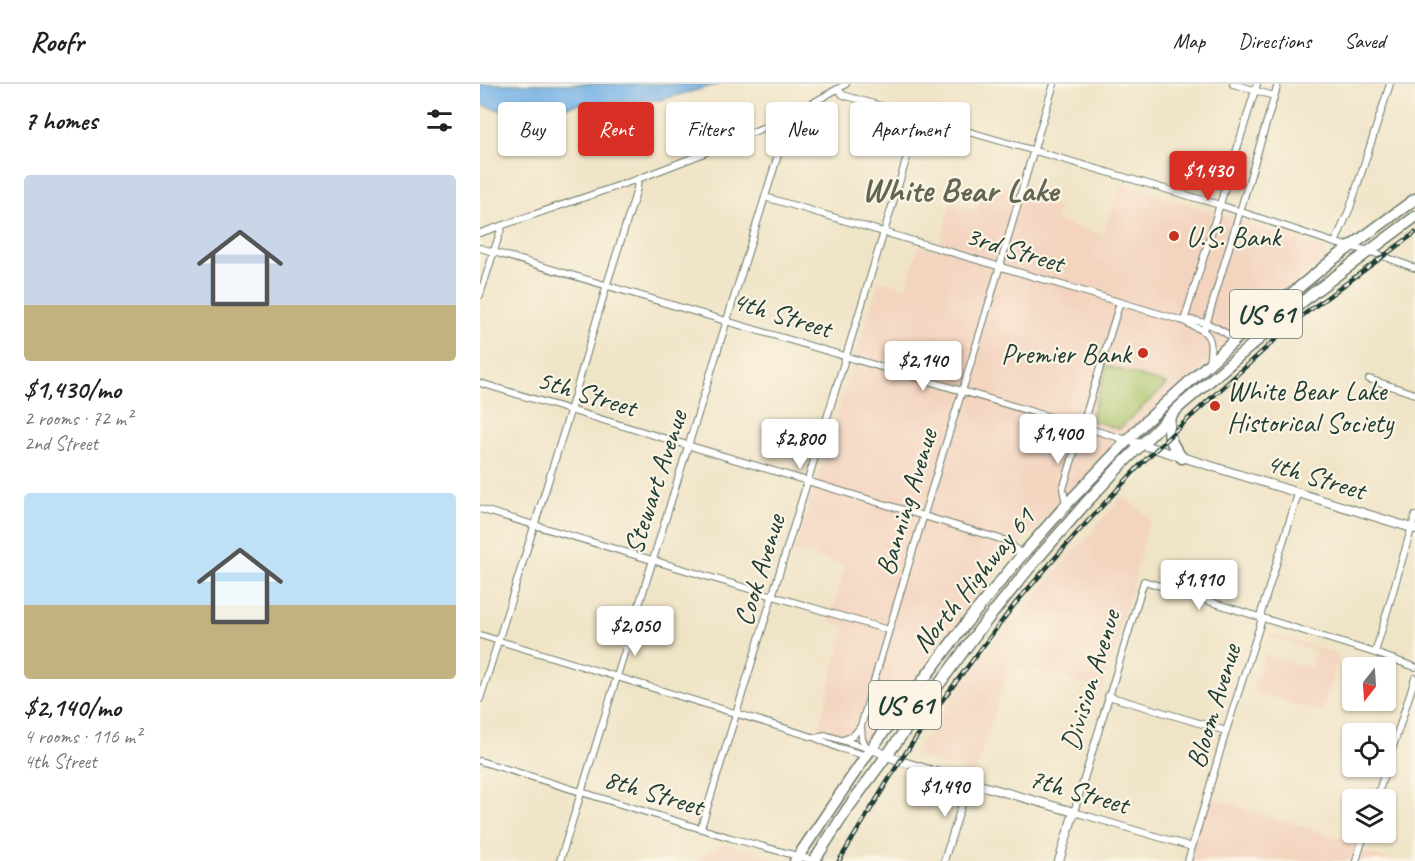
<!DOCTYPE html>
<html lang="en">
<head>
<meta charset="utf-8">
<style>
  body { margin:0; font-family:Caveat,sans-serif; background:#f2f2f2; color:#222; height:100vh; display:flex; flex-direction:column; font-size:22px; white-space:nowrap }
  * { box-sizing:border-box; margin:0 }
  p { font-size:20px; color:#767676 }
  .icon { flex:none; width:33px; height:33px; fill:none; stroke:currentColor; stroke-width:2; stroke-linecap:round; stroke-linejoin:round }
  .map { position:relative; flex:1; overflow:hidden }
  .side { display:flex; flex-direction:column; background:#fff; width:480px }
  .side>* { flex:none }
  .banner { position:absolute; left:18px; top:18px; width:570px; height:54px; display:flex; gap:12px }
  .needle { width:39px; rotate:197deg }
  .fabs { position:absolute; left:862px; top:573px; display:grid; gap:12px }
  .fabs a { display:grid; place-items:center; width:54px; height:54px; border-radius:6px; background:#fff; box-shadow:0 2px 4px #0004; font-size:30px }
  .price { position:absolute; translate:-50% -51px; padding:0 14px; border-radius:6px; background:#fff; color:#222; font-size:20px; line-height:39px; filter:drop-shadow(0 2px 3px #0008) }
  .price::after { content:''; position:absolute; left:50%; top:36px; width:18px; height:14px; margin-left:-9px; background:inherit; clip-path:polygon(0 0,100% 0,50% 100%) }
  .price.active { background:#d93025; color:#fff }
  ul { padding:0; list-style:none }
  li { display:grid; align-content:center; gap:12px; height:318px; padding:0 24px }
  li span { display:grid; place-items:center; height:186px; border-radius:6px; color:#555 }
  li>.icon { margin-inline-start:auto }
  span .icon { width:108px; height:108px; fill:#fffc; stroke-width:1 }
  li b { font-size:26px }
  h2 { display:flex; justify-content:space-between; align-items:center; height:72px; padding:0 24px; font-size:26px }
  .tag { padding:0 21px; border-radius:6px; background:#fff; box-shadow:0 2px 4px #0004; font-size:21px; line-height:54px }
  .tag.active { background:#d93025; color:#fff }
  header { display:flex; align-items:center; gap:36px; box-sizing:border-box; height:84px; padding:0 30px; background:#fff; border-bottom:2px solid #e0e0e0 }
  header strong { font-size:28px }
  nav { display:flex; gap:33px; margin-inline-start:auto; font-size:21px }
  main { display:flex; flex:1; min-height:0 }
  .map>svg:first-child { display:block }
  .built { fill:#f3d4bf }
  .green { fill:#a7c268; stroke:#63804e; stroke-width:1.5 }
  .water { fill:#73b1e6; stroke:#49778d; stroke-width:1.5 }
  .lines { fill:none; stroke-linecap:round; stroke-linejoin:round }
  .minor-casing { stroke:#687767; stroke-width:8 }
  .tertiary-casing { stroke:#687767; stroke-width:10 }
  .primary-casing { stroke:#687767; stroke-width:13 }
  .minor { stroke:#fff; stroke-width:6 }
  .tertiary { stroke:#fff; stroke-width:8 }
  .primary { stroke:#fff; stroke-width:10 }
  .rail-casing { stroke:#1f3d34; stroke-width:4.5 }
  .rail { stroke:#fcf5e5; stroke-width:2; stroke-dasharray:7; stroke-linecap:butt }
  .poi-dot { fill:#c8321e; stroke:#fcf5e5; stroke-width:2 }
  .labels { text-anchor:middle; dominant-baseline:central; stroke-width:4.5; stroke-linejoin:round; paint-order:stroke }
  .shield { fill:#fcf5e5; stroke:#617469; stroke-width:1.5 }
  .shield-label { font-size:27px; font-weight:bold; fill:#1f3d34 }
  .poi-label { font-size:28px; fill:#1f3d34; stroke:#fcf5e5; text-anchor:start }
  .street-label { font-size:28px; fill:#1f3d34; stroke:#fcf5e5 }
  .district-label { font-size:34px; font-weight:bold; fill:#616552; stroke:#fcf5e5 }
</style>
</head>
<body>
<header>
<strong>Roofr</strong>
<nav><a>Map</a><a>Directions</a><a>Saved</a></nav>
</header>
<main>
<section class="side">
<h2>7 homes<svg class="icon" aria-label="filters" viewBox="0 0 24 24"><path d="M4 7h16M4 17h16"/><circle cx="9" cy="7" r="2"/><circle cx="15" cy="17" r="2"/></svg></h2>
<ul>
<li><span style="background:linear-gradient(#c9d6e8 70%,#c2b280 0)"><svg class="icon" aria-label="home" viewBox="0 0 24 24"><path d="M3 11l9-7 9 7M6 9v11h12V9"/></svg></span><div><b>$1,430/mo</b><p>2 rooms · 72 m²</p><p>2nd Street</p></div></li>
<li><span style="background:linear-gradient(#bfe0f5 60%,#c2b280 0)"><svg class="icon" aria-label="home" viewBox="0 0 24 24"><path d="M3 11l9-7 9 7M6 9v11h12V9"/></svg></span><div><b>$2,140/mo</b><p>4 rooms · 116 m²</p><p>4th Street</p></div></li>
</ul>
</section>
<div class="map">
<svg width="935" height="777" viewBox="0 0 935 777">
  <rect width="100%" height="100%" fill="#fcf5e5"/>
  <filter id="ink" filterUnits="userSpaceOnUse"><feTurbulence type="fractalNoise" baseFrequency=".0167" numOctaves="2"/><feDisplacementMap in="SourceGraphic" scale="12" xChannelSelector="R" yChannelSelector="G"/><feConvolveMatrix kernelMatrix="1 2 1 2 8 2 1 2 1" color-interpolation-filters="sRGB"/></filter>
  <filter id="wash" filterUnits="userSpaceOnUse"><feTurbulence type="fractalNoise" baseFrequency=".008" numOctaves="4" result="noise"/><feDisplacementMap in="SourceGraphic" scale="24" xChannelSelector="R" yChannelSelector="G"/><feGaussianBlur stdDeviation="1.35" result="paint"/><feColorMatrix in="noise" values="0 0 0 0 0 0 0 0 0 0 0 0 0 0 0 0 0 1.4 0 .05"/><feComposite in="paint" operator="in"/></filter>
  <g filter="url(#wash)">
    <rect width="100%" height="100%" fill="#f0e4c7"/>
    <g class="built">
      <polygon points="511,99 547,109 546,112 579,124 576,136 623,151 640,99 847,165 846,173 761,244 543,456 383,667 336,654 365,543 349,537 366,481 315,467 399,196 426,203 439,161 458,166 471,119 496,127 501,117 507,117"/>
      <polygon points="642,413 670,434 646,527 622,606 530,579 495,690 432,672 499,576"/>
      <polygon points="790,549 860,571 843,629 773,608 784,570 830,583 836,567 789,552"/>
      <polygon points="727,713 881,761 880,767 913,777 707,777"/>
      <polygon points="246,759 290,773 301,777 215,777"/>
    </g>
    <polygon class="green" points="627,282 687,300 639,345 610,336"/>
    <polygon class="water" points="0,0 239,0 180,16 98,20 62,29 28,28 0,21"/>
  </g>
  <g filter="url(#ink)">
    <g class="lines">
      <g class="minor-casing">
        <g id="minor">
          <polyline points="753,0 794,12"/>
          <polyline points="358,5 363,11 740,121 855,159 889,167 935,184"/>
          <path d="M285 113 700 236C703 237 706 236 710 236 726 237 743 246 755 256"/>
          <polyline points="0,149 158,95 217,72 310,32 366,0"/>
          <polyline points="855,159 870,124 910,0"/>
          <polyline points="0,164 647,356"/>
          <polyline points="0,211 22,142"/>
          <polyline points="704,237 777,0"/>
          <path d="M704 237C709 241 712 242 718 244 734 251 731 264 729 278"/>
          <polyline points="722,246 726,241 798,0"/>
          <polyline points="889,295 935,310"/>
          <polyline points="0,299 527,457 542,471"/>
          <polyline points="586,421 583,405 640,218"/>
          <polyline points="0,425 408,546"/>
          <polyline points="0,551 336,654 359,664 387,672"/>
          <polyline points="895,569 935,432"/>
          <polyline points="628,612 746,647"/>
          <polyline points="0,615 88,334 127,200 154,115 157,104 158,95"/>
          <polyline points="337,653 345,651 387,664"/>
          <polyline points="363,656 373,652 381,642"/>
          <path d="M387 664 382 655 381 642C417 515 457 388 496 262 523 175 546 87 574 0"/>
          <polyline points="0,677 251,754 336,777"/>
          <polyline points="896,716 935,594"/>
          <path d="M221 744C295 508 365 270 439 34"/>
          <polyline points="712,763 594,728 664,497 895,569 935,583"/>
          <polyline points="80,777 310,32"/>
          <polyline points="464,777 489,698"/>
          <polyline points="708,777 746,647 781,538 781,529 818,410"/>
          <polyline points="876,777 885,748"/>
        </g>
      </g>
      <g class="tertiary-casing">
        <g id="tertiary">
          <polyline points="647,356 935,445"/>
          <polyline points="392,665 420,677 489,698 594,728 579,777"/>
        </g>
      </g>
      <g class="primary-casing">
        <g id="primary">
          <path d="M690 332C687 352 690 358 702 374"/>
          <polyline points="315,777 388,669 487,538 542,471 586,421 664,339 755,256 851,177 935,115"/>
          <polyline points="334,777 368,724 499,546 551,482 604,421 639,383 699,323 833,209 935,133"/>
        </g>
      </g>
      <use href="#minor" class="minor"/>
      <use href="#tertiary" class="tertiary"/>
      <use href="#primary" class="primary"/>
      <g class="rail-casing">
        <polyline id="rail" points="359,777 420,677 461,618 534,521 597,449 662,379 696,346 819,234 935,149"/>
      </g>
      <use href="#rail" class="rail"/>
    </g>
  </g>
  <g class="poi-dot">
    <circle cx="694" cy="152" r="6"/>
    <circle cx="663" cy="269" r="6"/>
    <circle cx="735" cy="322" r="6"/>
  </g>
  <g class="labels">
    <g class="shield">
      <rect x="750" y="206" width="72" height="48" rx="4.5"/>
      <rect x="389" y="597" width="72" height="48" rx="4.5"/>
    </g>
    <g class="shield-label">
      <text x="786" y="230">US 61</text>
      <text x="425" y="621">US 61</text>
    </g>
    <g class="poi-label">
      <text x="706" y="152">U.S. Bank</text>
      <text x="651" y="269" text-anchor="end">Premier Bank</text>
      <text x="747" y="306">White Bear Lake<tspan x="747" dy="32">Historical Society</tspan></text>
    </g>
    <g class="street-label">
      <text transform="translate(535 165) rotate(17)">3rd Street</text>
      <text transform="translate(302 230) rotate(17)">4th Street</text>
      <text transform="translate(107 309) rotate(17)">5th Street</text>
      <text transform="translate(836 392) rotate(17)">4th Street</text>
      <text transform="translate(175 398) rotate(-72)">Stewart Avenue</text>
      <text transform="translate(426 418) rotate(-73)">Banning Avenue</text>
      <text transform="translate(279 486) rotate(-73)">Cook Avenue</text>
      <text transform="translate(493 496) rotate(-51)">North Highway 61</text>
      <text transform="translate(610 596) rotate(-73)">Division Avenue</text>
      <text transform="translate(733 622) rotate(-73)">Bloom Avenue</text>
      <text transform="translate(599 707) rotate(16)">7th Street</text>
      <text transform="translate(174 708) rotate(17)">8th Street</text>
    </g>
    <g class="district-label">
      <text x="480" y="105">White Bear Lake</text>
    </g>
  </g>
</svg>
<div class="fabs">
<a><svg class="needle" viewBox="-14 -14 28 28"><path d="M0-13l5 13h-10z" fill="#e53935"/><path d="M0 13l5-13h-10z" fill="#767676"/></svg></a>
<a><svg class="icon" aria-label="locate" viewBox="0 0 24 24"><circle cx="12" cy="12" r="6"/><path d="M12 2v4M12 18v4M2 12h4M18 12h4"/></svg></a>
<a><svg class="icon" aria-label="layers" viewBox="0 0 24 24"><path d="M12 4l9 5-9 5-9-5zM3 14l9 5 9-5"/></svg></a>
</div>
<b class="price active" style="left:728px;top:118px">$1,430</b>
<b class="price" style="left:443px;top:308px">$2,140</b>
<b class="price" style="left:578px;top:381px">$1,400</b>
<b class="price" style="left:320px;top:386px">$2,800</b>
<b class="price" style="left:719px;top:527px">$1,910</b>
<b class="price" style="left:155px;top:573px">$2,050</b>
<b class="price" style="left:465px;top:734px">$1,490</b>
<div class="banner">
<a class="tag">Buy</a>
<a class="tag active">Rent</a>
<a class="tag">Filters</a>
<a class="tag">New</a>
<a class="tag">Apartment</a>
</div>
</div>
</main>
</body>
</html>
